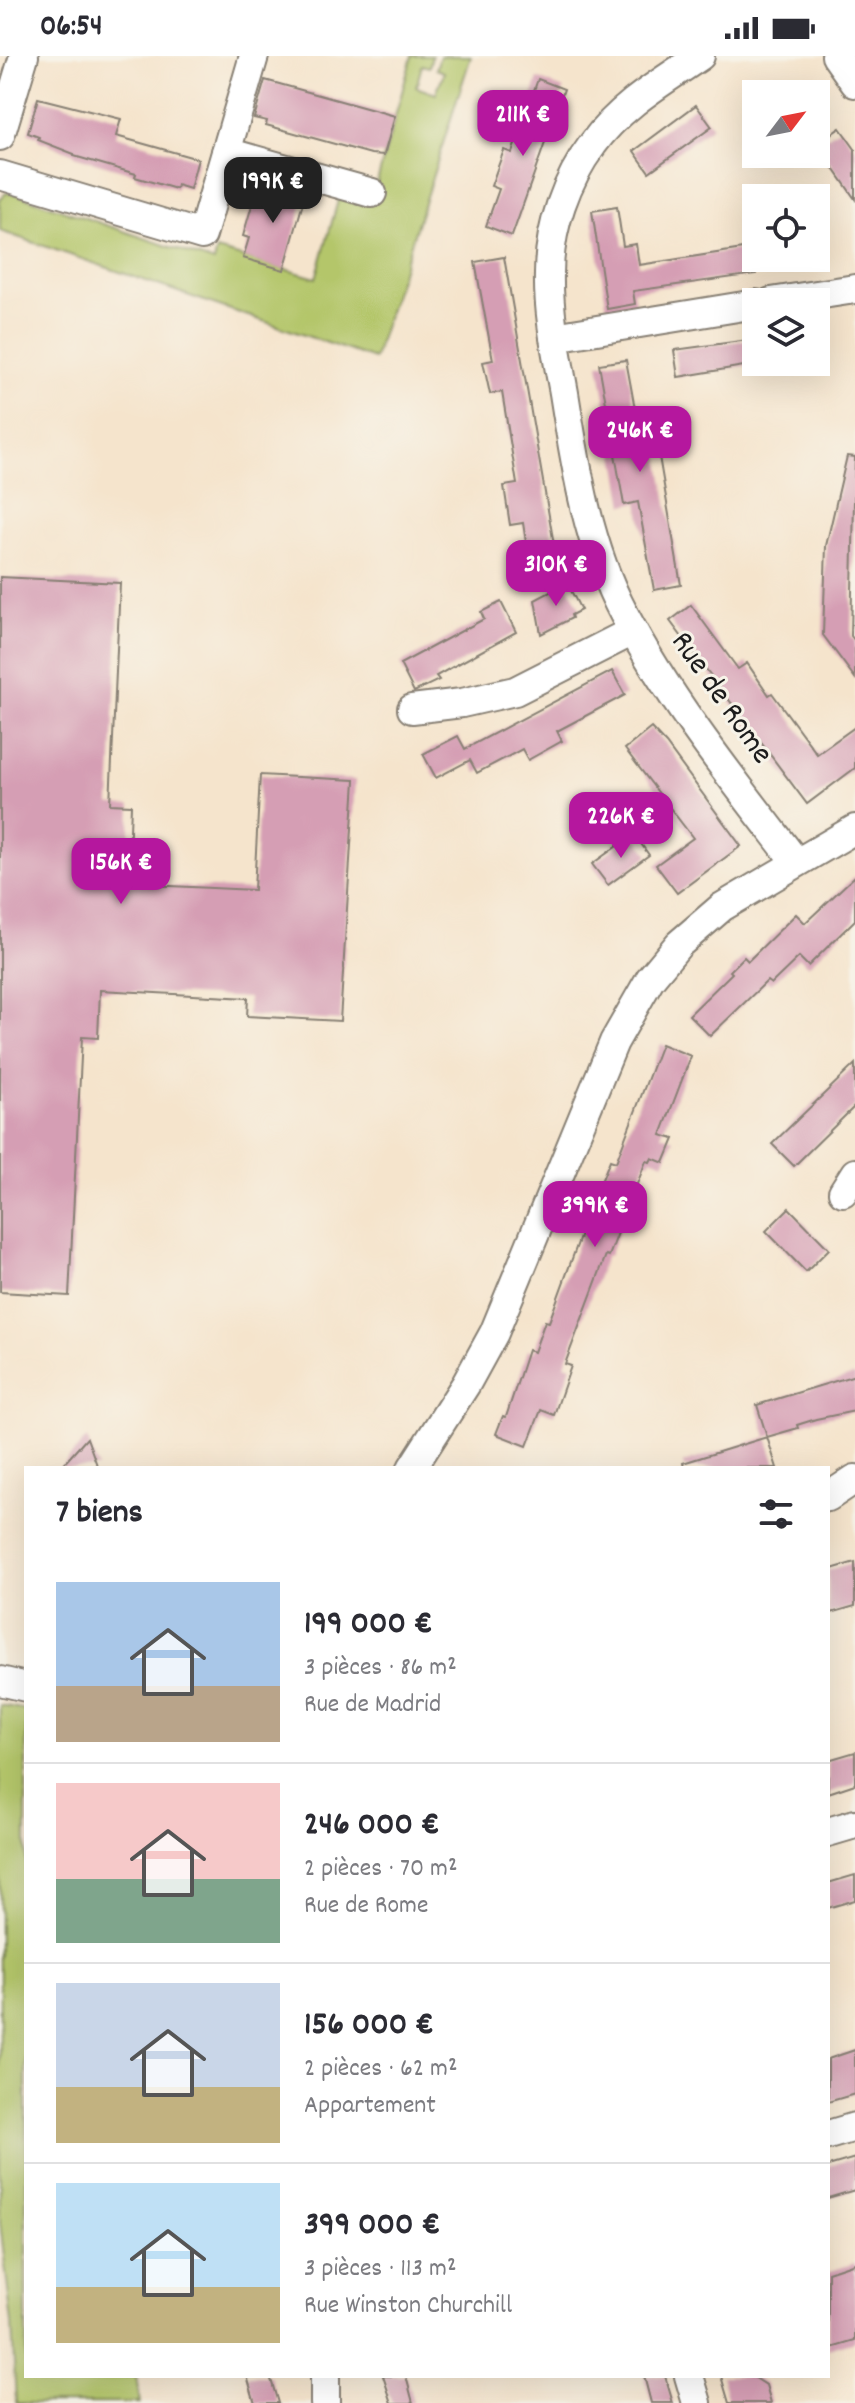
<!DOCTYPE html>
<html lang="fr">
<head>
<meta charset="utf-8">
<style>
  body { margin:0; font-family:Dekko,sans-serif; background:#f2f2f3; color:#2b2b33; height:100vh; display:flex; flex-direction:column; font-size:30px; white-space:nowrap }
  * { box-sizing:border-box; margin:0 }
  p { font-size:26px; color:#7c7c81 }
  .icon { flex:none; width:44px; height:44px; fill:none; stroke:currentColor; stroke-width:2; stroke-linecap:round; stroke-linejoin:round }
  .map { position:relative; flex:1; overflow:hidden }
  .panel { position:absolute; left:24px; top:1410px; width:806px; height:912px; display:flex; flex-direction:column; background:#fff; border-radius:0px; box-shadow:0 8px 32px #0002 }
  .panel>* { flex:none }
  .needle { width:52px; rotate:58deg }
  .controls { position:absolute; left:742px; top:24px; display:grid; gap:16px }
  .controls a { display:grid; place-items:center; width:88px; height:88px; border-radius:0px; background:#fff; box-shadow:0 8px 32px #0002; font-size:40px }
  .price { position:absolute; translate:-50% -68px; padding:0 18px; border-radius:16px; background:#b5179e; color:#fff; font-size:26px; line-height:52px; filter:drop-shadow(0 2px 4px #0008) }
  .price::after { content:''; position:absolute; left:50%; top:48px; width:24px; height:18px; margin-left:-12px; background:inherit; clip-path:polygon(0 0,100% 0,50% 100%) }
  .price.selected { background:#222; color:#fff }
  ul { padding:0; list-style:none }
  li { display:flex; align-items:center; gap:24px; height:200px; padding:0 32px }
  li+li { border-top:2px solid #e1e1e2 }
  li span { display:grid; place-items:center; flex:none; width:224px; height:160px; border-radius:0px; color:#555 }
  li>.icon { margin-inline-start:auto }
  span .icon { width:96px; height:96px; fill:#fffc; stroke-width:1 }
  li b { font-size:34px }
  h2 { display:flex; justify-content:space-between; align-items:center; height:96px; padding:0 32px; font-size:34px }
  .status { display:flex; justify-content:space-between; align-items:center; height:56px; padding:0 40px; background:#fff; direction:ltr }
  .status svg { height:22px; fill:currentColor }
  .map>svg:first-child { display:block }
  .green { fill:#b4c66a; stroke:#687143; stroke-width:2 }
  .building { fill:#d59eb4 }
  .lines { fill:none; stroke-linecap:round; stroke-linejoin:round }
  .minor-casing { stroke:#888074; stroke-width:32 }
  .minor { stroke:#fff; stroke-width:28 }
  .labels { text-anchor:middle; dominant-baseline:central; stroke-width:6; stroke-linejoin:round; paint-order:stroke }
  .street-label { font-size:32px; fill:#1c1c1c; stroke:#f7f3e8 }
</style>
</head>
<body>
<div class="status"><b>06:54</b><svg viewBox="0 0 49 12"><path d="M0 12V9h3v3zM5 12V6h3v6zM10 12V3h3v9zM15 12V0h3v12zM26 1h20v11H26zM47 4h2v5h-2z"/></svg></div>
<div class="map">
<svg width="855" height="2347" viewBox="0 0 855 2347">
  <rect width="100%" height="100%" fill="#f7f3e8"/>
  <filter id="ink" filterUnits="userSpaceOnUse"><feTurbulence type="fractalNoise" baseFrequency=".0125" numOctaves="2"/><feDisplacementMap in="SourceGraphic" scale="16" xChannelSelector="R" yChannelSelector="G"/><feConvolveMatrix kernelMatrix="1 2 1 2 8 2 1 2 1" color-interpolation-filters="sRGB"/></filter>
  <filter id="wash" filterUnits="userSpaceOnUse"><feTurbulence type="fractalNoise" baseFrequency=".006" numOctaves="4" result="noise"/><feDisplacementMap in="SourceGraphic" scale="32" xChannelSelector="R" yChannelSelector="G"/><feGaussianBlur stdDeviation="1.8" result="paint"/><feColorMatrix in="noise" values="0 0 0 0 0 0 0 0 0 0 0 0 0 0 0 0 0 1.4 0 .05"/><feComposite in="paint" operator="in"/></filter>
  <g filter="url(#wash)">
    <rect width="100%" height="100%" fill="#f5e4cc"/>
    <g class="green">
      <polygon points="412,0 432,0 429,11 422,9 416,31 436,38 444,16 436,13 440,0 471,0 374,303 0,175 0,143 6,137 16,138 214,206 217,194 316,222 339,141 377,126"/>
      <polygon points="0,1649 26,1654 26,2320 136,2320 140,2347 16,2347 12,2267 0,2167"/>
    </g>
    <g id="blocks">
      <g class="building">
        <polygon points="538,23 564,33 512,180 486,170 499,133 491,130 504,94 512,97"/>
        <polygon points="265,24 395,60 384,99 371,98 266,69 267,65 254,62"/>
        <polygon points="38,42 121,63 116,80 198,103 190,133 177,129 176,133 135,121 136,118 74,100 74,98 38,84 39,81 28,77"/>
        <polygon points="696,49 712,71 649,116 634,95"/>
        <polygon points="840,72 855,93 855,143 817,88"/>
        <polygon points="265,125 306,136 284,214 243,202 249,182 243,180 255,139 260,141"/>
        <polygon points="617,151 623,190 636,188 639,209 756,191 756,218 633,235 635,248 607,253 592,155"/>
        <polygon points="504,201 556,500 529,505 523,467 510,469 504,430 517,428 502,336 490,338 483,306 493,304 475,206"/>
        <polygon points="756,283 756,308 678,321 674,294"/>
        <polygon points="626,304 640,380 655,377 681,529 654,534 638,446 624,449 599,308"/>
        <polygon points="847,400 855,401 851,580 855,585 855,622 823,579 826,490"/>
        <polygon points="0,521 120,527 110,748 131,749 128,828 254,834 260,719 355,724 340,965 247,960 248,942 100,934 98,982 82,981 69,1240 0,1236"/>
        <polygon points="567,527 581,554 571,559 572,562 541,578 535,544"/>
        <polygon points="501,546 516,576 436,620 439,624 414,636 400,608 484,563 481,556"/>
        <polygon points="691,549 738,613 747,607 769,639 772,637 817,698 855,671 855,712 807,748 670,565"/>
        <polygon points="612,615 625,639 557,675 562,685 528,704 522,693 477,717 470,704 436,722 423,698 458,680 465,693"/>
        <polygon points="651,672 666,688 741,790 677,837 656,809 693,782 625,693"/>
        <polygon points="634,778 649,799 608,829 592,808"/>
        <polygon points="855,820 855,864 808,910 799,901 771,928 767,925 710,980 689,959 732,917 730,915 744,901 748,905 796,858 805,867"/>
        <polygon points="661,988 691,1000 661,1079 674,1083 664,1107 652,1102 650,1106 646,1105 609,1200 606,1199 565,1308 571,1310 554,1359 541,1354 527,1390 496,1378 503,1360 506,1361 528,1294 534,1296 545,1265 549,1266 584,1170 587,1171 601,1134 598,1133 610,1104 616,1106"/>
        <polygon points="855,1008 855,1050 794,1110 772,1088"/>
        <polygon points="789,1152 829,1193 806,1216 766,1175"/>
        <polygon points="855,1319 855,1355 816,1363 797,1369 798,1372 767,1381 757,1349"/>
        <polygon points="767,1381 777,1412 684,1412 683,1407"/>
        <polygon points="87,1382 98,1412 60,1412"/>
        <polygon points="855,1506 855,1550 828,1558 828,1514"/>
        <polygon points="855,1696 855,1728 828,1737 828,1704"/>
        <polygon points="855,1819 855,1844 828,1852 828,1827"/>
        <polygon points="855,1994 855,2038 828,2046 828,2003"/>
        <polygon points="855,2102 855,2134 828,2142 828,2110"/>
        <polygon points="855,2207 855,2285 828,2293 828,2216"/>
        <polygon points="247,2320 270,2320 278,2347 255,2347"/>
        <polygon points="383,2320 406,2320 413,2347 392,2347"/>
        <polygon points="644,2320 665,2320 673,2347 651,2347"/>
        <polygon points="721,2320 752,2320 766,2329 771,2347 729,2347"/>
      </g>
    </g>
  </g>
  <g filter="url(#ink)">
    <use href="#blocks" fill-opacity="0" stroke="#888074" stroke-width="2"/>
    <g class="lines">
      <g class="minor-casing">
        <g id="minor">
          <path d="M700 0C662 26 620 50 593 88 566 124 549 172 549 218 548 258 557 298 564 337 576 413 588 490 624 558 669 644 737 729 796 806"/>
          <polyline points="836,0 855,27"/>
          <polyline points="0,80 24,0"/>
          <polyline points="226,96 372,137"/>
          <polyline points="0,119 202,179 254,0"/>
          <polyline points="771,246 855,233"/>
          <polyline points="554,281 756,248"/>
          <polyline points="412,653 462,647 515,635 633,575"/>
          <polyline points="843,1136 855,1117"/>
          <polyline points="412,1412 466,1328 494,1277 614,986 650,923 679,888 722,851 855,773"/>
          <polyline points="828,1441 855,1423"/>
          <polyline points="0,1625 26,1631"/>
          <polyline points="828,1776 855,1768"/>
          <polyline points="828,2079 855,2071"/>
          <polyline points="689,2320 697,2347"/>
          <polyline points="325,2347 325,2320"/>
        </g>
      </g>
      <use href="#minor" class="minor"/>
    </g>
  </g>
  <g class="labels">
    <g class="street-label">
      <text transform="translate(720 643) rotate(55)">Rue de Rome</text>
    </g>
  </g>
</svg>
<div class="controls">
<a><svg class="needle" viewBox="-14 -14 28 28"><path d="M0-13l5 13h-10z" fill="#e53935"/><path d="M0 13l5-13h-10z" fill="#7c7c81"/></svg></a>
<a><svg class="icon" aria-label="locate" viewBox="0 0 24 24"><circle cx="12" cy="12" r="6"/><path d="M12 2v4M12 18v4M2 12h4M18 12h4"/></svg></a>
<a><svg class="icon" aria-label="layers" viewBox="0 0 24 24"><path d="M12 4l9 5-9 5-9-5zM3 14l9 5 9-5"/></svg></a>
</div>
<b class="price" style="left:523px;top:102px">211K €</b>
<b class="price selected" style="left:273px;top:169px">199K €</b>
<b class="price" style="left:640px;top:418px">246K €</b>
<b class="price" style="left:556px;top:552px">310K €</b>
<b class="price" style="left:621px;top:804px">226K €</b>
<b class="price" style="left:121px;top:850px">156K €</b>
<b class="price" style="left:595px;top:1193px">399K €</b>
<section class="panel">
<h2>7 biens<svg class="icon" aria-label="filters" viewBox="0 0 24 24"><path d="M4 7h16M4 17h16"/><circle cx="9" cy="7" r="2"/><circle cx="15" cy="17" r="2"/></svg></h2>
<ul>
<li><span style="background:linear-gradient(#a9c7e8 65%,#b9a48a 0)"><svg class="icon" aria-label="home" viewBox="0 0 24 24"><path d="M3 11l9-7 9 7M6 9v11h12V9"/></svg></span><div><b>199 000 €</b><p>3 pièces · 86 m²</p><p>Rue de Madrid</p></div></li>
<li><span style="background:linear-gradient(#f6c9c9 60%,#7fa58c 0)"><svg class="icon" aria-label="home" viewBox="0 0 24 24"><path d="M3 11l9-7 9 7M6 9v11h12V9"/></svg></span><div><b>246 000 €</b><p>2 pièces · 70 m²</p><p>Rue de Rome</p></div></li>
<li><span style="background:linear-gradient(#c9d6e8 65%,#c2b280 0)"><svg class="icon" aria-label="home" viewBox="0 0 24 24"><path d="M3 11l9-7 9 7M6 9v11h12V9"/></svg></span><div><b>156 000 €</b><p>2 pièces · 62 m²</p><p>Appartement</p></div></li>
<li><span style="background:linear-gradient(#bfe0f5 65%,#c2b280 0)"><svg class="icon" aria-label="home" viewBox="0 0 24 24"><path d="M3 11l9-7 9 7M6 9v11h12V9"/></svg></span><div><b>399 000 €</b><p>3 pièces · 113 m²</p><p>Rue Winston Churchill</p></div></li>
</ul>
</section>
</div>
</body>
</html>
